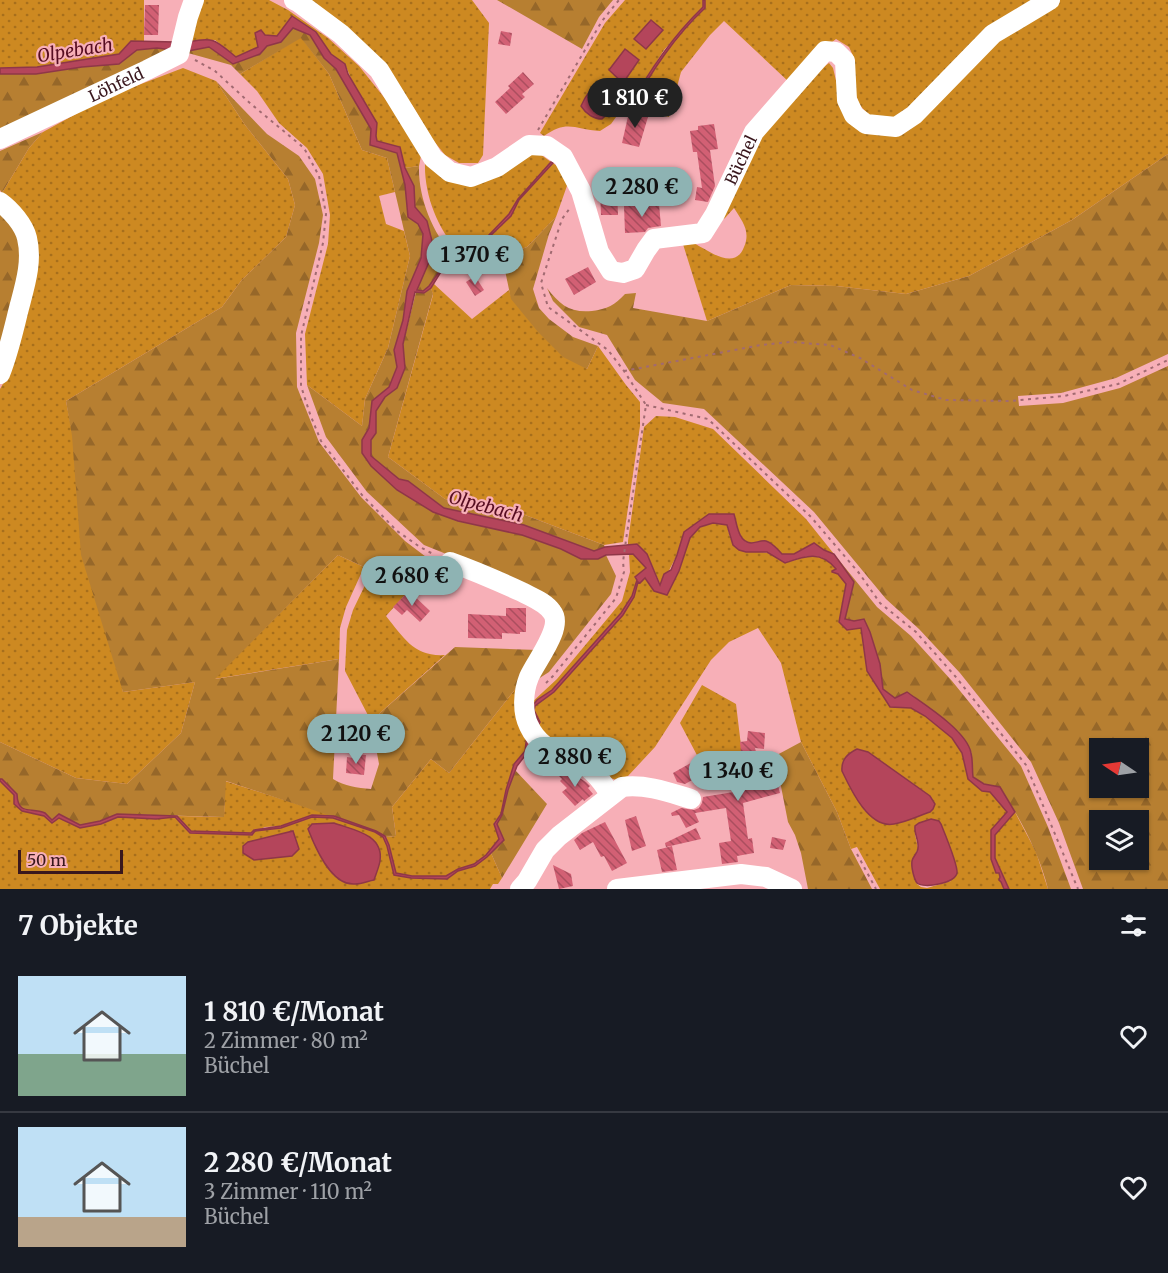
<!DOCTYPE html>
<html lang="de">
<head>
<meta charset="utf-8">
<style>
  body { margin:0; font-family:Merriweather,serif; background:#242831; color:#f1f3f6; height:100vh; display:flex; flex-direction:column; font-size:22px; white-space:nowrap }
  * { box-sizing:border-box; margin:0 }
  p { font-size:20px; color:#9ea1a6 }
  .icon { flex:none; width:33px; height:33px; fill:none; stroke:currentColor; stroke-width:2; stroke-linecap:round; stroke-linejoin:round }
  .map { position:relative; height:889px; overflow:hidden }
  .details { display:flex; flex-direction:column; background:#171b24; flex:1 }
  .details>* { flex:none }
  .needle { width:39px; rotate:283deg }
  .tools { position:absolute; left:1089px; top:738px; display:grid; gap:12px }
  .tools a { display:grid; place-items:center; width:60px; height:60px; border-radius:0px; background:#171b24; box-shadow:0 2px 4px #0004; font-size:30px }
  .scale { position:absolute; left:18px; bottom:15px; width:105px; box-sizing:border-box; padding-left:6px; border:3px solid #39171d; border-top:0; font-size:16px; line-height:21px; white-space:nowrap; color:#39171d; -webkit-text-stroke:4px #f7afb7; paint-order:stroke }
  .price { position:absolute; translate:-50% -51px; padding:0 14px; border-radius:21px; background:#8eb3b3; color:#111; font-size:20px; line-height:39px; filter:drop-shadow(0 2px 3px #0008) }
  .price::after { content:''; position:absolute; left:50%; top:36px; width:18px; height:14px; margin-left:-9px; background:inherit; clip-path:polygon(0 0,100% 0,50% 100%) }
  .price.selected { background:#222; color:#fff }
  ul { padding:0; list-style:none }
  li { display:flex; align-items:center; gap:18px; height:150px; padding:0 18px }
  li+li { border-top:2px solid #363941 }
  li span { display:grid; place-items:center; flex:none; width:168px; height:120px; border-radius:0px; color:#555 }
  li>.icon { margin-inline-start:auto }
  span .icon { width:72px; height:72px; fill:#fffc; stroke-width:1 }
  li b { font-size:26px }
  h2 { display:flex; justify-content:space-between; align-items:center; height:72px; padding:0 18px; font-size:26px }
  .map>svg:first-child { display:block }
  .grass { fill:url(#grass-dots); fill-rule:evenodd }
  .forest { fill:url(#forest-firs); fill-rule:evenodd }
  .water { fill:#b4455b; stroke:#8f3748; stroke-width:1.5 }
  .building { fill:url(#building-back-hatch) }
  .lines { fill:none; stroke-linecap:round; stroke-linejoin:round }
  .path { stroke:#a16a71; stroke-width:2; stroke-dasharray:3 4.5; stroke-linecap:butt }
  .minor { stroke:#fff; stroke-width:20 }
  .labels { text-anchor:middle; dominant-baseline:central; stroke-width:4.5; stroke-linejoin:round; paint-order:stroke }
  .street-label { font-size:16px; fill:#39171d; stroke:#f7afb7 }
  .water-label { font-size:18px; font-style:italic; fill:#570d21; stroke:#f7afb7 }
</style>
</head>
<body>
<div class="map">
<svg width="1168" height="889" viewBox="0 0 1168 889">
  <defs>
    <pattern id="grass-dots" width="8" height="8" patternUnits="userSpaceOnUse" patternTransform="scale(1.5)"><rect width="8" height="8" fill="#cd8921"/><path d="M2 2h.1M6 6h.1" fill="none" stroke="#a76f1c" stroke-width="1.8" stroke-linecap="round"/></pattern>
    <pattern id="forest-firs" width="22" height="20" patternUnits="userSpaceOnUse" patternTransform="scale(1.5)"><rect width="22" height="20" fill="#b77f31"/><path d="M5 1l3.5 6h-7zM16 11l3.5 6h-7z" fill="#966729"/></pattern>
    <pattern id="building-back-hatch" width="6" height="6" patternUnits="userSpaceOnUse" patternTransform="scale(1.5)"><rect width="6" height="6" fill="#d26074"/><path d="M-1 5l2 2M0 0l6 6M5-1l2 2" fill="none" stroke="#ab4e5f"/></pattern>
  </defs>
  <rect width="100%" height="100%" fill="#f7afb7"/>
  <g class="grass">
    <polygon points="0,0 144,0 144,41 131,41 119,54 37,67 0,68"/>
    <polygon points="201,0 269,0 288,10 328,38 359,66 395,111 422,151 419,166 405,168 400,147 377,141 345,64 331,54 316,32 292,16 277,36 265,35 258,47 236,57 215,40 189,42"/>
    <polygon points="294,0 472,0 489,23 483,155 478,163 459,163 445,155 433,140 412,105"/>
    <path d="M625 0H703V7L664 50 645 80 629 107 624 106 611 124 600 131C575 130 568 119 544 136L540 133 605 23Z"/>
    <path d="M705 0H1035L896 119 870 117 859 104 855 92V60L849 47 836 39 818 53 790 83 724 21 710 35 681 72 669 117 631 108C642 89 652 69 666 51 678 36 691 22 705 8Z"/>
    <path d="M1057 0H1168V154L1072 220 969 276 906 294 836 286 791 285 707 321 682 241C685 241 689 241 691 242 706 248 734 273 744 247 751 231 742 221 734 208L725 218 715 224 752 144 821 69 829 63 833 68 840 97 881 134 1018 22Z"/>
    <polygon points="301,37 329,74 362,150 387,158 395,192 379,196 386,224 404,231 410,256 388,348 365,399 362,426 307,385 305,334 328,244 330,215 323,174 307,148 279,123 257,91 240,74"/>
    <polygon points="183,68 216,81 245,125 288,179 295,205 286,237 241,281 222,307 66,401 123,692 195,682 181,733 127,784 76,778 0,742 0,389 4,382 2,193 29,148 43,132 107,97"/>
    <path d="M540 154 551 162 518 199 509 214 487 237 477 240 472 247 458 251C437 228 424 194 425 163L453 176 521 156Z"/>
    <polygon points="553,163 557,166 568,183 556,217 527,247 502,256 488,238 511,216 519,200"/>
    <polygon points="434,284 472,319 509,290 512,299 587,369 598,346 626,385 640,402 640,426 623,542 604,545 525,515 445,499 388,457 433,295 431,288"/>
    <path d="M656 416 675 417 713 429 806 519 834 554 824 550 814 543 794 554H782C777 549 773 543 766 541 761 540 756 543 751 543 738 542 737 524 734 514L684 532 677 555 661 586 647 554 637 544 628 546V541L644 427Z"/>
    <path d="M713 523 727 525C731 543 734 552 754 552 758 552 764 552 768 553 774 555 780 560 785 563 801 558 818 551 832 564 837 569 841 578 846 584L839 622 861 627 867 671 890 706 911 708 925 716 952 738 962 753 968 779 990 792 1007 812 991 830V859L1001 877 999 878 1004 889H880L857 847 851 849 837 812 801 742 781 663 758 628 729 642 711 660 655 747 628 776 616 780 605 776 539 732 529 705 557 679 622 601 630 572 629 554H634L646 568 637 580 632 596 621 613 552 690 537 700 532 711 538 721H540L534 710 535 706 554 692 634 597 638 582 645 578 667 595 679 571 690 538 700 527ZM863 750 930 796V812C902 821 889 832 864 810ZM915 834 951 881 927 888 921 887 917 884 912 862 918 848Z"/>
    <polygon points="338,555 364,567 346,607 340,628 339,659 214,679"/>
    <path d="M379 573 390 575 412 587 386 616C404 638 414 657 445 655L371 721 345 671 347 630 353 610 367 581Z"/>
    <polygon points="524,678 527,735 526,747 525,751 514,764 506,790 501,814 494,823 499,839 486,855 474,864 458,869 447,876 411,876 396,873 389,845 386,837 396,836 392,807 431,759 449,773"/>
    <polygon points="702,685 736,704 742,754 713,751 699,759 680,723"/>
    <polygon points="0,781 15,795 22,811 101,824 118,817 156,819 176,817 190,833 252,835 255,831 281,828 312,817 333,818 375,832 383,837 387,845 394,875 411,878 447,879 458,871 475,866 491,853 502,878 498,884 493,884 490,889 0,889"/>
    <polygon points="225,781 331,815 312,815 281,826 265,827 251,833 191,831 177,816 224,817"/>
    <polygon points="1015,812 1036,852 1048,889 1009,889 995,858 995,835"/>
  </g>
  <g class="forest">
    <polygon points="497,0 613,0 599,17 582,49"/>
    <polygon points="293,28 310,35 324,58 336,69 371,129 370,145 397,153 405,185 408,217 418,224 423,234 421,258 407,291 403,320 394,350 397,367 389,387 372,401 369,428 362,453 458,521 522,535 561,549 581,559 598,559 606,555 616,576 611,594 549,672 535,681 564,620 461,560 424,545 367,492 326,437 307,385 362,426 365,399 388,348 410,256 387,158 362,150 329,74 301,38 240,74 231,65 188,53 188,51 209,47 233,64 260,54 267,46 281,42"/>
    <polygon points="157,48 172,50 0,134 0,74 36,74 82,67 119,64 137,50"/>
    <path d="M216 81 267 134 299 156 315 179 323 215 319 243 296 333 297 387 319 442 361 497 405 541 442 569 441 592 378 561H372L364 567 338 555 215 679 339 659 333 779C345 786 357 788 371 789L379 764 371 721 455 647 538 650 524 678 449 773 431 759 392 807 396 836 386 837 376 831 226 781 224 817 117 814 100 821 80 825 59 814 52 820C52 819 46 814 45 813 30 807 18 816 17 794L0 779V742L76 778 127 784 181 733 195 682 123 692 81 555 72 436 66 401 222 307 241 281 286 237 295 205 288 179 245 125Z"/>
    <polygon points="43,132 29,148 2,193 0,190 0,151"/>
    <path d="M1168 154V354L1116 378 1061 393 1018 396 1019 406 1063 403 1120 388 1168 366V889H1083L1059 823 1031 762 960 673 919 629 886 599 814 512 704 409 663 403 635 380 607 335 579 327 553 301 547 288C560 305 570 313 592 311 607 309 615 305 625 294L636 293 633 308 707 321 791 285 836 286 906 294 969 276 1072 220ZM1100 748H1138V788H1100ZM1100 820H1138V860H1100Z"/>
    <path d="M419 166C418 198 433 234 455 258L441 269 429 286 423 291 416 290 429 262 427 221 415 207 414 186 405 168Z"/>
    <polygon points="0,213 19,236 21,274 0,348"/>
    <polygon points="556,217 549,234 533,289 539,308 549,319 573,337 598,346 587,369 563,357 538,332 511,299 502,256 527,247"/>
    <polygon points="431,288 433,294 388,457 445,499 525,515 604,545 605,547 594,551 524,525 444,508 408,481 399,479 371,456 371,440 376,432 376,411 385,397 397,388 405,368 403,344 416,292 424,293"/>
    <path d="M834 554 877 607 911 636 952 681 1021 766 1048 827 1071 889H1048C1039 852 1020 819 1000 787L984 784 973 777 971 751 958 731 895 698 883 689 880 664 870 632 854 621 845 619 854 582Z"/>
    <polygon points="801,742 837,812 851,849 872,889 808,889 801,853 795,835 788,822 775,756"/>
    <polygon points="515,770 547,804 502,878 491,853 504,840 497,824 502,815 508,790"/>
  </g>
  <g class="water">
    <path d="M703 0H705V8C674 37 652 71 631 108L629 107C650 70 672 37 703 7Z"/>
    <path d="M292 16 316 32 331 54 345 64 348 74 377 123 376 136 377 141 400 147 405 168 414 186 415 207 427 221 432 241 429 262 417 290 423 291 429 286 441 269 455 258 456 259 442 270 431 288 424 293 415 292 403 344 405 368 397 388 385 397 376 411V433L371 440V456L399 479 408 481 444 508 524 525 594 551 605 547 637 544 647 554 660 585 664 574 671 570 677 555 684 532 709 514H734C737 524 738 542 751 543 756 543 761 540 766 541 773 543 777 549 782 554H794L814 543 824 550 834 554 854 582 845 619 854 621 864 619 870 632 880 664 883 689 895 698 907 692C925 705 967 731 971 753 973 761 972 769 973 777L984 784 1000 787 1015 812 995 835V858L1009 889H1004L1001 882 999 880 1000 877 999 873H996L991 859V830L1007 812 990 792 982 791 968 779 962 753 952 738 925 716 911 708 890 707 867 671 861 628 847 630 839 622 846 584 838 574 832 572V571L836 569C821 550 805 556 785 563L767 552H746L739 550 733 545 727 525 713 523 700 527 690 538 679 571 667 595 654 591 645 578 640 583 638 582 634 597 623 615 554 692 535 706 534 710 540 722 539 724 537 723 538 721 532 710 533 705 537 700 552 690 621 613 632 596 637 580 635 577 646 568 633 554 606 555 598 559H581L561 549 522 535 458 521 433 512 397 490 371 466 362 453V440L369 428 372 401 389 387 397 367 394 350 403 320 407 291 421 258 423 234 418 224 408 217 405 185 397 153 370 145 371 129 336 69 324 58 310 35 293 28 281 42 267 46 260 54 233 64 209 47 188 51 189 42C215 36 216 41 236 57L258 47 255 33 261 30 265 35 277 36Z"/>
    <polygon points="651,20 663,30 646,49 634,39"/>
    <polygon points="131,41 175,42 172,50 157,48 137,50 119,64 82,67 36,74 0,74 0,68 37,67 119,54"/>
    <polygon points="625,49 639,60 623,83 609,70"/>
    <path d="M602 80C626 92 618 105 602 119 594 119 586 114 581 106 585 97 593 84 602 80Z"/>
    <polygon points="551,162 553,163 519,200 511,216 488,238 478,242 473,249 459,252 459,250 472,247 477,240 487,237 509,214 518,199"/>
    <path d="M527 735 532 740 528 752 517 766 508 790 502 815 497 824 504 840 487 857 475 866 458 871 447 879 411 878 394 875 387 846 383 837 375 832 333 818 312 817 281 828 255 831 252 835 190 833 175 817 156 819 118 817 101 824 80 828 59 818 52 823 44 816 22 811 14 804V795L0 781V779H2L17 794C18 816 30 807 45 813 46 814 51 819 52 820L59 814 80 825 100 821 117 814 177 816 191 831 251 833 254 830 281 826 312 815 334 816 376 831 385 836 389 845 396 873 412 876H446L458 869 474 864 486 855 499 839 494 824 501 814 506 790 514 764 525 751Z"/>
    <path d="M857 749 868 752 930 796 935 804 933 809 930 812C918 816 906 822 894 824 869 829 851 790 842 771 841 760 847 754 857 749Z"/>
    <path d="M931 819 939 821 941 824C945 834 958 865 957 873 955 883 924 889 917 883 914 879 911 867 912 861 913 856 918 853 918 848 919 840 914 834 915 826L919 823Z"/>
    <path d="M334 823C353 830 384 834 380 861 379 867 376 874 374 880 368 881 362 884 355 884 331 886 315 847 308 829L312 824Z"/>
    <polygon points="293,831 299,849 292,856 254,860 243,853 243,846 248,842"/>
  </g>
  <g class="building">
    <polygon points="145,5 159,5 158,35 144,35"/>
    <polygon points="501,31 512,33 510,46 498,44"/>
    <polygon points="523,72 534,84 522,94 525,97 506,114 495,102 510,88 508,86"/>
    <polygon points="629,112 648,117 639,147 622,143"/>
    <polygon points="714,124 718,149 710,150 715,186 708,202 695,200 697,187 702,188 697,152 693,152 690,131 698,130 698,126"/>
    <polygon points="600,189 617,189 618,215 601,215"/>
    <polygon points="659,204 661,226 648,228 645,232 625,233 624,206"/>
    <polygon points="588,267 596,282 574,295 565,279"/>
    <polygon points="475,276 484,290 475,296 466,282"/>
    <polygon points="409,591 430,611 420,622 407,610 402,615 393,607"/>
    <polygon points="506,608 526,608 526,632 520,632 520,634 502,633 502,639 468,638 468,614 506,616"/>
    <polygon points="748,731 765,733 764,749 755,748 762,775 774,772 780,793 743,803 748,839 752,838 754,853 737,856 738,862 722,864 719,843 731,841 726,808 695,813 699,822 686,828 679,815 672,816 671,813 681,808 694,810 699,808 702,803 703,797 752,789 741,754 740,742 747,741"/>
    <polygon points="712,751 720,765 685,784 677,782 673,773"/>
    <polygon points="353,754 366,755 364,775 346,773 347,757 353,758"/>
    <polygon points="567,770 586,782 590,786 588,788 593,794 584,801 583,799 575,806 562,792 567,788 560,781 562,779 559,776"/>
    <polygon points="636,816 646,846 632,851 625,820"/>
    <polygon points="605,822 627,863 612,871 604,856 601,857 593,842 580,850 574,840 582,833"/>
    <polygon points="696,828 701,839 666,847 665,843"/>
    <polygon points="772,837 786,840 783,850 770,848"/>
    <polygon points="672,846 677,870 662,872 657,850"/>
    <polygon points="553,865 571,874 573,886 559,889"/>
  </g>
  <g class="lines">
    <g class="path">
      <polyline points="195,60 215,71 251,104 304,148 319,176 326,214 323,243 301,336 301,386 310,414 321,441 362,495 397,531 420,547 435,555"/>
      <polyline points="538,130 602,21 619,0"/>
      <polyline points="624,371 761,345 790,342 830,345 860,358 912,390 946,400 1010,401 1064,396 1118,384 1168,360"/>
      <polyline points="646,405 708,419 811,517 859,573 880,603 916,632 955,676 1026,765 1078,889"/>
      <polyline points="546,683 553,676 616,598 624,572 623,562 626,540 646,405 624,371 608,350 548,307 541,283 562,219 570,208"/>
      <polyline points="857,854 876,889"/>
    </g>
    <g class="minor">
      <path id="s1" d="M294 0 298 2 341 34 379 70 433 158 450 172 471 177 497 167 529 145 547 146 563 157 581 191 599 252 611 271 623 273 635 269 646 250 654 239 703 233 715 214 754 132 825 51 836 52 845 61 847 100 854 115 866 124 896 127 914 115 993 34 1050 0"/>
      <path id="s2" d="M0 139 147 70 179 54 188 17 194 0"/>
      <path d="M0 202C11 210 24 225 27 238 33 263 24 288 18 312 13 333 8 354 0 374"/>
      <path d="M450 562C475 571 498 581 522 592 533 598 545 602 552 612 564 627 536 661 529 677 523 692 522 712 529 726 542 754 567 752 588 768 598 775 604 785 611 795"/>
      <path d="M520 889 527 881 545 850 559 836 622 787C646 784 668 792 691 799"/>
      <polyline points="617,889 741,874 766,877 792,889"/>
    </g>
  </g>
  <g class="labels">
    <g class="street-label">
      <text stroke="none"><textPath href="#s2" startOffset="128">Löhfeld</textPath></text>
      <text stroke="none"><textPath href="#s1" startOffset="678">Büchel</textPath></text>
    </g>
    <g class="water-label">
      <text transform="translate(75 50) rotate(-9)">Olpebach</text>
      <text transform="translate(486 506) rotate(15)">Olpebach</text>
    </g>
  </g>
</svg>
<div class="tools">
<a><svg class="needle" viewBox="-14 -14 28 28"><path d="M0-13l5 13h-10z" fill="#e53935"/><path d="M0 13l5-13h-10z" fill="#9ea1a6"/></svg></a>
<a><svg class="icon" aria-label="layers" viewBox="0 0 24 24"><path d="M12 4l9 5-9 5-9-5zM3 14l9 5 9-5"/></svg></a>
</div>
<div class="scale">50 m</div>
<b class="price selected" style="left:635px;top:129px">1 810 €</b>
<b class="price" style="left:642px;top:218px">2 280 €</b>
<b class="price" style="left:475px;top:286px">1 370 €</b>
<b class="price" style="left:412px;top:607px">2 680 €</b>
<b class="price" style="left:356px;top:765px">2 120 €</b>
<b class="price" style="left:575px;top:788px">2 880 €</b>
<b class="price" style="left:738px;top:802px">1 340 €</b>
</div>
<section class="details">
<h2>7 Objekte<svg class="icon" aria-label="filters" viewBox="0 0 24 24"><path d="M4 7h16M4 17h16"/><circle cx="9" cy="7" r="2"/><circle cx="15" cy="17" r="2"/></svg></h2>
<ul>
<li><span style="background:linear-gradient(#bfe0f5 65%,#7fa58c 0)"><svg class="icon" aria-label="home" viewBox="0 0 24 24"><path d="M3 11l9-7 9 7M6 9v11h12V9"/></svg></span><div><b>1 810 €/Monat</b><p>2 Zimmer · 80 m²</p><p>Büchel</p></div><svg class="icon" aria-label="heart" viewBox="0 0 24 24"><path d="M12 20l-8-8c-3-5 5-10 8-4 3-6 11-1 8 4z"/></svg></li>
<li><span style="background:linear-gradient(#bfe0f5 75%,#b9a48a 0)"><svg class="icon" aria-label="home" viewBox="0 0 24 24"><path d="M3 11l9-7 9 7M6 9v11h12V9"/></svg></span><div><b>2 280 €/Monat</b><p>3 Zimmer · 110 m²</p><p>Büchel</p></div><svg class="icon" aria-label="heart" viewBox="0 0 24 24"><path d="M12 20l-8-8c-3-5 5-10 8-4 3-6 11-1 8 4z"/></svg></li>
</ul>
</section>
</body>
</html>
